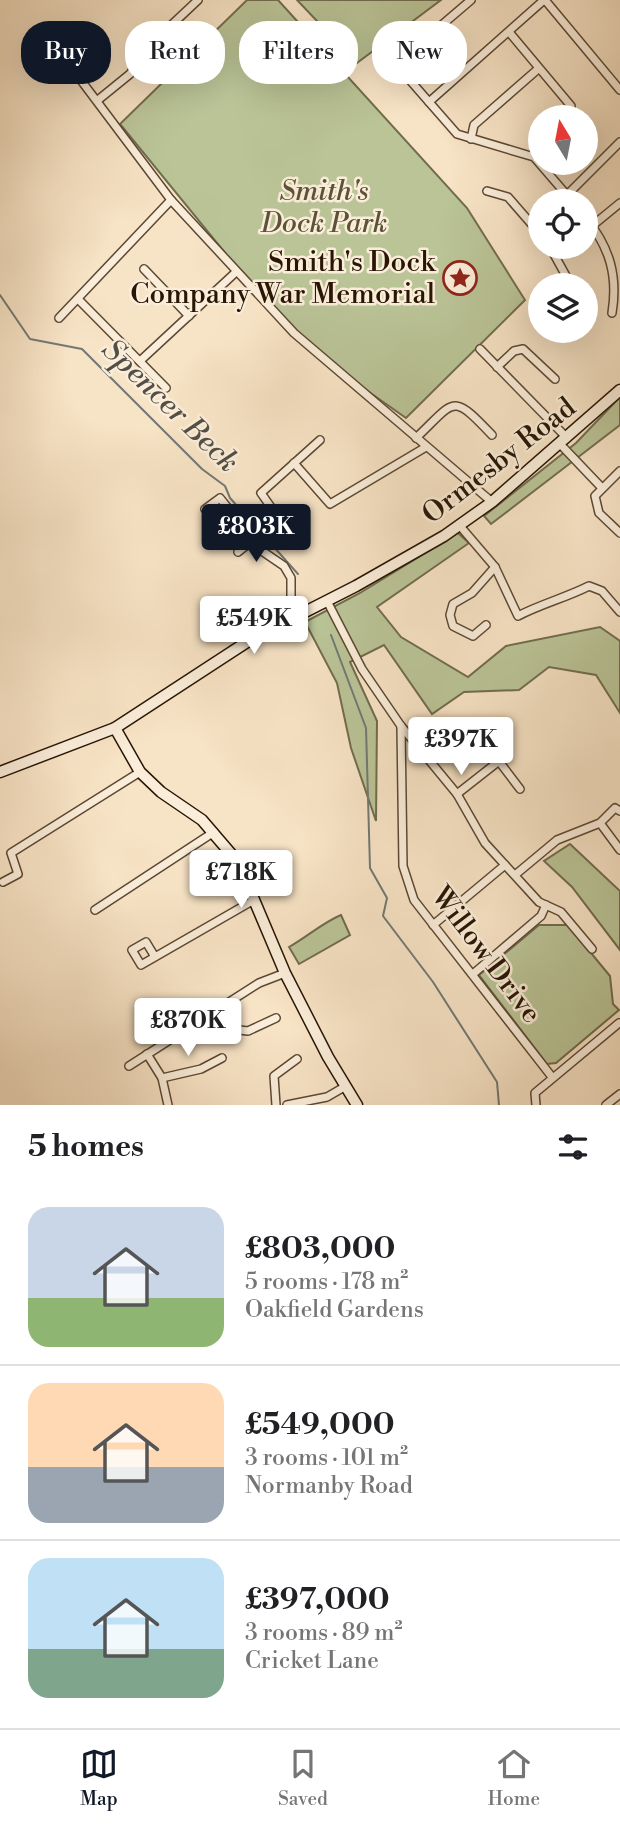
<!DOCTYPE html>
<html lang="en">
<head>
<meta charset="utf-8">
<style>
  body { margin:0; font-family:"Libre Bodoni",serif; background:#f2f2f2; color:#202124; height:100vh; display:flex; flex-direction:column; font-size:26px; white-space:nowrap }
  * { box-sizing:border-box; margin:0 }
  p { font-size:23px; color:#757577 }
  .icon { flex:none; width:38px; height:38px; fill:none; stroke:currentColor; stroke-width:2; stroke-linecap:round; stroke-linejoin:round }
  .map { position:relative; height:1105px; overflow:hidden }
  .details { display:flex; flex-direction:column; background:#fff; flex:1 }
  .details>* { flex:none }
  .banner { position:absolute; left:21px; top:21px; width:579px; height:63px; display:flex; gap:14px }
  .needle { width:46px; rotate:350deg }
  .controls { position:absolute; left:528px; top:105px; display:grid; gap:14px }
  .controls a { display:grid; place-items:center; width:70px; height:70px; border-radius:50%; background:#fff; box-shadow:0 7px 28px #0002; font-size:35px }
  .price { position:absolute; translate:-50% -60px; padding:0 16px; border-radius:7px; background:#fff; color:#222; font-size:23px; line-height:46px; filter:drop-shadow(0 2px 4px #0008) }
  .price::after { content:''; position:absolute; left:50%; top:42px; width:21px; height:16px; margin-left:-10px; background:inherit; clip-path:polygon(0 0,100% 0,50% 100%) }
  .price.current { background:#111827; color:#fff }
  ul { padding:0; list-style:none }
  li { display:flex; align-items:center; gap:21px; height:175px; padding:0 28px }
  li+li { border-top:2px solid #e0e0e0 }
  li span { display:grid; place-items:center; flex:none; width:196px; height:140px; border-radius:21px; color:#555 }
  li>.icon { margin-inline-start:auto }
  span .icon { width:84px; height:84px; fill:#fffc; stroke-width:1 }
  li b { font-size:30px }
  h2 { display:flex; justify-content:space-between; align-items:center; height:84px; padding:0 28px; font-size:30px }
  .pill { padding:0 24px; border-radius:28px; background:#fff; box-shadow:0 7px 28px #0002; font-size:24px; line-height:63px }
  .pill.current { background:#111827; color:#fff }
  .tabs { display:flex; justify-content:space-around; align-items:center; height:98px; border-top:2px solid #e0e0e0; background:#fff; font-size:19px; color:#757577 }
  .tabs a { display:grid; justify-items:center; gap:4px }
  .tabs .current { color:#111827 }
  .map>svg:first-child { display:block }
  .green { fill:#bac497; stroke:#716c4e; stroke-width:2 }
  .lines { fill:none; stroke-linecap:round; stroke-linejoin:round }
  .stream { stroke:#717975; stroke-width:2 }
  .street-casing { stroke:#5c4834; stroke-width:10 }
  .secondary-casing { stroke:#281504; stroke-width:13 }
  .street { stroke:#faedd9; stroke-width:7 }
  .secondary { stroke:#faedd9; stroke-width:10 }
  .labels { text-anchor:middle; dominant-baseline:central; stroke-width:5; stroke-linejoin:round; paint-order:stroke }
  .park-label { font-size:28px; font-style:italic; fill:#5b5237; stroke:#faedd9 }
  .poi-label { font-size:28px; fill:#281504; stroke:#faedd9; text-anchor:end }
  .street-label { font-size:28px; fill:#281504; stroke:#faedd9 }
  .water-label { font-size:30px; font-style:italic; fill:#534f46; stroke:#faedd9 }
</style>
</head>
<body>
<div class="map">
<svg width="620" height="1105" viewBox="0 0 620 1105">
  <rect width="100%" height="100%" fill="#f7e3c5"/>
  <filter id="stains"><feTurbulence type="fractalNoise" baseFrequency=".00286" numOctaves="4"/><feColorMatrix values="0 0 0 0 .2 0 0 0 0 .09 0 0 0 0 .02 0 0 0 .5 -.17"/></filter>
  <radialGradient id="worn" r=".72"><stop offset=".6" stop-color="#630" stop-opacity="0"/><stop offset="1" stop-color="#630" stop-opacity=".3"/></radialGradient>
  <g class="green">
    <polygon points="247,0 278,0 467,208 525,300 406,418 318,356 235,265 120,124"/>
    <polygon points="297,0 441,0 357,63"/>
    <polygon points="620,397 620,425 491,524 484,516 576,443"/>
    <polygon points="458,533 469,543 377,607 401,637 468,677 506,646 600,627 620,641 620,713 596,675 549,667 519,690 464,692 432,714 384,645 350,662 377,721 376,821 351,748 337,683 305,622 360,593"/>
    <polygon points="570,844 620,891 620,950 572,887 544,861"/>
    <path d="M341 915 350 935 299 964 289 947C307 937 322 923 341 915Z"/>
    <polygon points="539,925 568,925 610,976 613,1004 619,1010 556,1063 547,1064 479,975"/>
  </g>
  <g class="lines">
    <g class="stream">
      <polyline points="0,295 30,339 82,349 202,469 225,486 230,498 298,574"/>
      <polyline points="331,635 366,728 370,868 387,898 383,916 433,982 497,1082 499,1105"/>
    </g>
    <g class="street-casing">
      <g id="street">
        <polyline points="471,0 402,59 401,70 457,134 534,157 572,201"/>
        <polyline points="545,0 620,90"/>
        <polyline points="509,32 571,106"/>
        <polyline points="77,75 171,200 294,333 492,502"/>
        <polyline points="98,100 130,74 147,48 198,0"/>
        <polyline points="429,102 544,0"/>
        <polyline points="471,139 474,125 538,69"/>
        <polyline points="487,191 508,197 541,235"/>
        <polyline points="567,195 620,142"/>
        <path d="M586 218C610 248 618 276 612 313"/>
        <polyline points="592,226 620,203"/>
        <polyline points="550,247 571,285"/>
        <polyline points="144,269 189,316"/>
        <polyline points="78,299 166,388"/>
        <polyline points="59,318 171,200"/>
        <polyline points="480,349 567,438"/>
        <polyline points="140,361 236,272"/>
        <polyline points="497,367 514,351 523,349 555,379"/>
        <path d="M416 438C456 400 451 392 492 435"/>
        <polyline points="561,445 602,488"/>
        <polyline points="294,463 330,504 426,447"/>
        <polyline points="620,471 595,496 599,513 620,533"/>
        <polyline points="205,509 220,498 262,551 284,566 291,578 291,604 296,616"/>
        <path d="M460 526 495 567 518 616C541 604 565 598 589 586L602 591 620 612"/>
        <polyline points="287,530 261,493 320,440"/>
        <polyline points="238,552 253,540"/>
        <polyline points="327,601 362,669 401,726 457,794 485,843 539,902 561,912 592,949"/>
        <polyline points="486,625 473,636 453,626 450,615 453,604 472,593 495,567"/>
        <polyline points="401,726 403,866 414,900 552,1077"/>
        <polyline points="476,731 520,789"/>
        <polyline points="457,794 499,761"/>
        <polyline points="600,823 620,850"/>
        <polyline points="515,875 557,840 600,823 615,808 620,811"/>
        <polyline points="3,882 18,874 11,853 140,772"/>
        <polyline points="95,910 214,832"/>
        <polyline points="433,925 505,865"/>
        <polyline points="155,957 146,942 132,950 141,965 254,900"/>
        <polyline points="473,974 541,916 546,905"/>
        <polyline points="221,1007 239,1030 248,1031 276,1018"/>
        <polyline points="147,1054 162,1078 168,1105"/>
        <polyline points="129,1066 259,983 285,973"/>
        <polyline points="162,1078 201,1069 222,1058"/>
        <polyline points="276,1105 274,1076 297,1059"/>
        <polyline points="287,1105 327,1097 346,1086"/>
        <polyline points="536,1105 535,1093 619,1023"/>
        <polyline points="606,1105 620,1094"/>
      </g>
    </g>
    <g class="secondary-casing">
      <g id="secondary">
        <polyline points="115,728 140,772 161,792 202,820 238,862 285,973 328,1057 357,1105"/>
        <polyline points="0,772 115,728 250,640 356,586 444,536 492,502 620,390"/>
      </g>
    </g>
    <use href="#street" class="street"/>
    <use href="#secondary" class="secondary"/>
  </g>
  <defs>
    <g id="sight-ring" transform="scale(1.75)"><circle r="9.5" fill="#faedd9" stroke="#8f2418" stroke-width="1.5"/><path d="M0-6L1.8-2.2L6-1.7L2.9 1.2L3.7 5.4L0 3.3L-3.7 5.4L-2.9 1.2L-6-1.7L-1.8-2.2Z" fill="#8f2418"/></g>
  </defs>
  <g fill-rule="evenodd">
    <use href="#sight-ring" x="460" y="278"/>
  </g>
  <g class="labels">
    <g class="park-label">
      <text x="324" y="191">Smith's<tspan x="324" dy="32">Dock Park</tspan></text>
    </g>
    <g class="poi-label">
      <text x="435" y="262">Smith's Dock<tspan x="435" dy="32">Company War Memorial</tspan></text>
    </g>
    <g class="street-label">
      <text transform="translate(499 461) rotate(-38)">Ormesby Road</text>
      <text transform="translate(486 955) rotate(53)">Willow Drive</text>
    </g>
    <g class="water-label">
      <text transform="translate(170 406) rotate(44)">Spencer Beck</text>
    </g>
  </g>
  <rect width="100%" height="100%" filter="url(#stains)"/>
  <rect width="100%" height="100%" fill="url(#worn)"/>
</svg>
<div class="controls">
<a><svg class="needle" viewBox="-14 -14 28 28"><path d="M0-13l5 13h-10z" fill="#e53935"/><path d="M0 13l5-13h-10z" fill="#757577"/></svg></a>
<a><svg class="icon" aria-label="locate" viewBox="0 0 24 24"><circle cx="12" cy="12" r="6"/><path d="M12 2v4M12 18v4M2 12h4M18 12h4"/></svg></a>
<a><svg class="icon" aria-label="layers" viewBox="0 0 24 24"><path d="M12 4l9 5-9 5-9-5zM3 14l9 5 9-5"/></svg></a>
</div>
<b class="price current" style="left:256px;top:564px">£803K</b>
<b class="price" style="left:254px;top:656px">£549K</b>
<b class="price" style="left:461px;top:777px">£397K</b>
<b class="price" style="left:241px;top:910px">£718K</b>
<b class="price" style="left:188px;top:1058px">£870K</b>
<div class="banner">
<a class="pill current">Buy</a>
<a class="pill">Rent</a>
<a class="pill">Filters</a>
<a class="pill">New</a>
</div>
</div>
<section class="details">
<h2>5 homes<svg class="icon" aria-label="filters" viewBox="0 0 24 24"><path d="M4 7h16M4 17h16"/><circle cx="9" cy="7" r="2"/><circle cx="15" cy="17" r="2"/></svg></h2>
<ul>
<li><span style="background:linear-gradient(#c9d6e8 65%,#8fb573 0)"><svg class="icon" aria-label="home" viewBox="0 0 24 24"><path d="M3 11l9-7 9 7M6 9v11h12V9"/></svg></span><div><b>£803,000</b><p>5 rooms · 178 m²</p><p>Oakfield Gardens</p></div></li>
<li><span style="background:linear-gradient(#ffd9b3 60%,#9aa5b1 0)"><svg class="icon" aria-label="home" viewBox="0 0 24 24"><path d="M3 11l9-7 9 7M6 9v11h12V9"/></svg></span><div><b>£549,000</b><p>3 rooms · 101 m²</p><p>Normanby Road</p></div></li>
<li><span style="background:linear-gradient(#bfe0f5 65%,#7fa58c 0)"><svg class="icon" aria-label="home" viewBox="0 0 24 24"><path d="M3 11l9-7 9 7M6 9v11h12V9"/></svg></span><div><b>£397,000</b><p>3 rooms · 89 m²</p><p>Cricket Lane</p></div></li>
</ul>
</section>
<nav class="tabs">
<a class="current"><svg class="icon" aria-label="map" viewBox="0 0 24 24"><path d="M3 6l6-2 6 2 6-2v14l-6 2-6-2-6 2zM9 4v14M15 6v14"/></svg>Map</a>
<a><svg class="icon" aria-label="saved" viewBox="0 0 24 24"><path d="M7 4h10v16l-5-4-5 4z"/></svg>Saved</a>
<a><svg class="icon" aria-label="home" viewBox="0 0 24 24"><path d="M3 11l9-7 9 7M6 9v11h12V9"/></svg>Home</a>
</nav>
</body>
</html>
